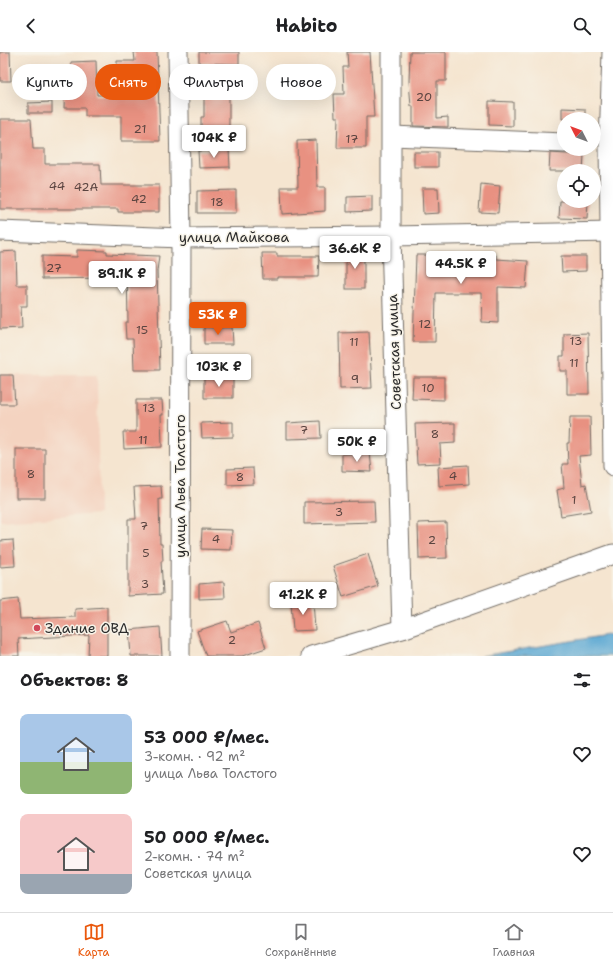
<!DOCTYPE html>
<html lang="ru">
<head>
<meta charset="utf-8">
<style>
  body { margin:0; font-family:"Shantell Sans",sans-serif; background:#f2f2f2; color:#202124; height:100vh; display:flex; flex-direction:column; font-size:15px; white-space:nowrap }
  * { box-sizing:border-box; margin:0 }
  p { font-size:13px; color:#757577 }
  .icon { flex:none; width:22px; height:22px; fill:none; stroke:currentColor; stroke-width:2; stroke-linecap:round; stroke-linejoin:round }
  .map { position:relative; height:604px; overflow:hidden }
  .panel { display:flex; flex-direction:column; background:#fff; flex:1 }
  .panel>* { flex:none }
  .top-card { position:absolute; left:12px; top:12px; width:400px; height:36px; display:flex; gap:8px }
  .needle { width:26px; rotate:312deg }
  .fabs { position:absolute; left:557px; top:60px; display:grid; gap:8px }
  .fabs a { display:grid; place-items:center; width:44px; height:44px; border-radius:50%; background:#fff; box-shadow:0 4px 16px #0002; font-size:20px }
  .price { position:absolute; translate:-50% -34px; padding:0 9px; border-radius:4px; background:#fff; color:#222; font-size:13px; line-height:26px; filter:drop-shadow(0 1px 2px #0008) }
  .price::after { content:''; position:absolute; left:50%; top:24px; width:12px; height:9px; margin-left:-6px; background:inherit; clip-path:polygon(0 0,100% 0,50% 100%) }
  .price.current { background:#ea580c; color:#fff }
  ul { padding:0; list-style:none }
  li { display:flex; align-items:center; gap:12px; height:100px; padding:0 20px }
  li span { display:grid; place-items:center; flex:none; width:112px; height:80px; border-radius:8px; color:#555 }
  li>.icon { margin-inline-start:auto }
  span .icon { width:48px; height:48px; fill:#fffc; stroke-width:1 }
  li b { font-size:17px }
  h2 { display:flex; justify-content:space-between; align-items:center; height:48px; padding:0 20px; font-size:17px }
  .tag { padding:0 14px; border-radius:18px; background:#fff; box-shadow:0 4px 16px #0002; font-size:14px; line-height:36px }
  .tag.current { background:#ea580c; color:#fff }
  header { display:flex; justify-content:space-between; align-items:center; height:52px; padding:0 20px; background:#fff; font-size:18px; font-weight:700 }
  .tabs { display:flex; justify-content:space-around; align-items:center; height:56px; border-top:1px solid #e0e0e0; background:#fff; font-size:11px; color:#757577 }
  .tabs a { display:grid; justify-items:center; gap:2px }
  .tabs .current { color:#ea580c }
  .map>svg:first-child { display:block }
  .built { fill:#f4d3c0 }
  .water { fill:#5aa7d3; stroke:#42697f }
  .building { fill:#e89181 }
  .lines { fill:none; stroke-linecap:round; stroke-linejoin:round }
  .minor-casing { stroke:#726c65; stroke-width:21 }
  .minor { stroke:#fff; stroke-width:19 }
  .poi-dot { fill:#d1495b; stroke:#f7f3e8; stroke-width:1.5 }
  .labels { text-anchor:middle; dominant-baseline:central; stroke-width:3; stroke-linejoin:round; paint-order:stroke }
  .number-label { font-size:12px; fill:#5a4440 }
  .street-label { font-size:14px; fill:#2b2b2b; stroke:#f7f3e8 }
  .poi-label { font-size:14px; fill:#2b2b2b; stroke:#f7f3e8; text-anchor:start }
</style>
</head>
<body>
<header><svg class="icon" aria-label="back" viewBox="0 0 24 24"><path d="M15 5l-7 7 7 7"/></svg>Habito<svg class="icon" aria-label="search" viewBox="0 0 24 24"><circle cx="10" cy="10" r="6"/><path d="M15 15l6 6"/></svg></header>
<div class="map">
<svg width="613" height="604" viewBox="0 0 613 604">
  <rect width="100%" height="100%" fill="#f7f3e8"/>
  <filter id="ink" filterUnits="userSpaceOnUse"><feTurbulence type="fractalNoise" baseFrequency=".025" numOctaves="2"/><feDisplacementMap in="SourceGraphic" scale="8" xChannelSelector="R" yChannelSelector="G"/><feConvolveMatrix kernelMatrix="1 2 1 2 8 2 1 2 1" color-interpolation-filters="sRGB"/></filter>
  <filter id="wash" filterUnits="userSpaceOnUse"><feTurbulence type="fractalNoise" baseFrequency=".012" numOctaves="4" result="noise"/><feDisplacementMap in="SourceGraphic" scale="16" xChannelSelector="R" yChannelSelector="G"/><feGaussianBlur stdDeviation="0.9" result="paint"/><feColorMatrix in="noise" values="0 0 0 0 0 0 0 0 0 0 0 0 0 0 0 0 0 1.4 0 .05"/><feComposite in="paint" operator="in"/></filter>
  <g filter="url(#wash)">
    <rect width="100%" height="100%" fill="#f5e5d0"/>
    <polygon class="built" points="0,323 97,323 99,462 0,469"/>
    <polygon class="water" points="613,582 613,604 481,604"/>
    <g id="blocks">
      <g class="building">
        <polygon points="0,0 10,0 11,29 0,29"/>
        <polygon points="134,0 157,0 160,89 121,89 121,64 85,64 85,56 64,56 65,29 72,29 71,10 96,9 97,43 120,43 120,21 117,21 117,9 135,9"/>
        <polygon points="199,0 239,0 239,12 199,11"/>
        <polygon points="347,0 370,0 374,65 366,65 366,96 337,96 338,65 335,65 334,42 344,42 343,15 348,15"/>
        <polygon points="410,0 446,0 446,29 437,29 437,66 448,65 448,75 413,74 413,54 411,54 409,29"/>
        <polygon points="204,45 229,45 229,76 201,77 201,65 204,65"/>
        <polygon points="489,49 513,50 513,74 489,73"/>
        <polygon points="52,50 52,61 28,61 28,51"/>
        <polygon points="562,56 585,57 585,67 562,67"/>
        <polygon points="0,67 31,67 33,97 45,97 45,112 100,112 101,133 159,133 159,160 118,160 118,157 0,157"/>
        <polygon points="316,88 317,135 325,135 325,159 282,162 281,135 298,135 297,89"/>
        <polygon points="229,97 230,115 199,116 198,99"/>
        <rect x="414" y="100" width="24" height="15"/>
        <polygon points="550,101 584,103 583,119 549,119"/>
        <polygon points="481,132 500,134 498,161 479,160"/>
        <polygon points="422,136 438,136 439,161 423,162"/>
        <polygon points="236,138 236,161 197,161 197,139"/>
        <polygon points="372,144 372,159 347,160 347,145"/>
        <polygon points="560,149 588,149 587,167 559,166"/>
        <polygon points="77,198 107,199 107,202 159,204 157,219 160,318 134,318 133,287 126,287 125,270 128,270 127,214 107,213 107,226 42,227 42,204 77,205"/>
        <polygon points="16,199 17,233 27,233 27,254 21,254 22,276 0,277 0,200"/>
        <rect x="346" y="199" width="18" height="38"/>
        <polygon points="262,201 277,201 277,204 319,204 318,225 277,225 277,227 263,227"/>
        <polygon points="416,203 496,203 496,207 528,209 526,236 498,235 498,271 482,270 481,241 436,241 435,290 413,290"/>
        <polygon points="561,204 586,204 586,219 562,220"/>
        <polygon points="204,275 232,275 233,292 204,292"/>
        <polygon points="369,280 372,336 340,337 339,281"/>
        <polygon points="588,281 589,342 567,342 567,319 560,319 560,304 564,304 564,282"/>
        <polygon points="0,323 13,323 15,352 0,352"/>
        <polygon points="233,325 233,346 204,346 204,326"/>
        <polygon points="413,325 444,325 444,348 412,347"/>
        <polygon points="136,348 162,348 163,363 161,363 162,395 124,397 123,380 136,380"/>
        <polygon points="570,365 590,365 591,403 579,404 582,433 586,432 591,459 561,464 557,438 564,436 562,412 568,412 567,391 569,391"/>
        <polygon points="320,369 321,386 287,387 287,371"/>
        <polygon points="233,370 233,385 202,386 201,371"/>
        <polygon points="455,371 455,391 440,392 441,411 417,412 415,372"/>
        <rect x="16" y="397" width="29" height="49"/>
        <polygon points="370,401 372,420 342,419 342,402"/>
        <polygon points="468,413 469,432 439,434 438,415"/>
        <polygon points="253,416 254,432 227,433 227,417"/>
        <polygon points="161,434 162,447 159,447 160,492 162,492 163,509 161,509 163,542 128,544 128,467 136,467 134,435"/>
        <polygon points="374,449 375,470 304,472 304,450"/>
        <polygon points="446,470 447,506 419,507 418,471"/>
        <polygon points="202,477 232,478 231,498 201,497"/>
        <polygon points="13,488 15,514 0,515 0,489"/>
        <polygon points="368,502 378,534 343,545 333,514"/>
        <polygon points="224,530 225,546 199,547 199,532"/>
        <polygon points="18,547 20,567 75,565 75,557 107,555 107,604 88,604 89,583 18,587 19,604 0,604 0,549"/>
        <polygon points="313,548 315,578 293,579 291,550"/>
        <polygon points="227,569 231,580 258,571 266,596 242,604 206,604 197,579"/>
        <polygon points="160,575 162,604 131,604 129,578"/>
      </g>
    </g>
  </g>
  <g filter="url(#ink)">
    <use href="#blocks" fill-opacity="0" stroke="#726c65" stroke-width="1"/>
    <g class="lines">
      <g class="minor-casing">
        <g id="minor">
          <polyline points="178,0 181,186 180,604"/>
          <polyline points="391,0 391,184 402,577"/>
          <polyline points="612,0 609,93 613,414"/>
          <polyline points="392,84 564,91"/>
          <polyline points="0,179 181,186 391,184 613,180"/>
          <polyline points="311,604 402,577 613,502"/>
        </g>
      </g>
      <use href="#minor" class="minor"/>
    </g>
  </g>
  <circle class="poi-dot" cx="37" cy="576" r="4"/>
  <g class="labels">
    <g class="number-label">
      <text x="424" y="45">20</text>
      <text x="140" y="77">21</text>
      <text x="352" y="87">17</text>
      <text x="57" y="134">44</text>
      <text x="86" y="135">42А</text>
      <text x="139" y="147">42</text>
      <text x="217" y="150">18</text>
      <text x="54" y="216">27</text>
      <text x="425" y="272">12</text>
      <text x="142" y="278">15</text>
      <text x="576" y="289">13</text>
      <text x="354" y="290">11</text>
      <text x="574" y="311">11</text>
      <text x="355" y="327">9</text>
      <text x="428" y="336">10</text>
      <text x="149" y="356">13</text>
      <text x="304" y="378">7</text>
      <text x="435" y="382">8</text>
      <text x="143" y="388">11</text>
      <text x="31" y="422">8</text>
      <text x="453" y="424">4</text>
      <text x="240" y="425">8</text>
      <text x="574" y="448">1</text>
      <text x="339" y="460">3</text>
      <text x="144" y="474">7</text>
      <text x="216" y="487">4</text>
      <text x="432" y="488">2</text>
      <text x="146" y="501">5</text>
      <text x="145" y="532">3</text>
      <text x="232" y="588">2</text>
    </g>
    <g class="street-label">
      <text x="234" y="185">улица Майкова</text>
      <text transform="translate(394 300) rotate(-92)">Советская улица</text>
      <text transform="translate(180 434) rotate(-90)">улица Льва Толстого</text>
    </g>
    <g class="poi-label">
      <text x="45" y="576">Здание ОВД</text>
    </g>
  </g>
</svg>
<div class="fabs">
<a><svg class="needle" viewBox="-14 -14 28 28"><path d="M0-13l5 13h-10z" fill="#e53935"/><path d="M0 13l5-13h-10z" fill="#757577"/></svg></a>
<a><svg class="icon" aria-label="locate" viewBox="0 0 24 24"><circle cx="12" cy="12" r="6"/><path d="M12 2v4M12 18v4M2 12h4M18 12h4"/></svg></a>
</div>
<b class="price" style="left:214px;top:107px">104K ₽</b>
<b class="price" style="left:355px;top:218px">36.6K ₽</b>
<b class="price" style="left:461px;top:233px">44.5K ₽</b>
<b class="price" style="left:122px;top:243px">89.1K ₽</b>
<b class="price current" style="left:218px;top:284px">53K ₽</b>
<b class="price" style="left:219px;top:336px">103K ₽</b>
<b class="price" style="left:357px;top:411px">50K ₽</b>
<b class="price" style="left:303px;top:564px">41.2K ₽</b>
<div class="top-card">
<a class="tag">Купить</a>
<a class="tag current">Снять</a>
<a class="tag">Фильтры</a>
<a class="tag">Новое</a>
</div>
</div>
<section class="panel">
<h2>Объектов: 8<svg class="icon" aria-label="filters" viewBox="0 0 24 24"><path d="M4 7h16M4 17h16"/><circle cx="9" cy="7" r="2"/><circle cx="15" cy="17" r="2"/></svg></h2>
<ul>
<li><span style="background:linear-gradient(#a9c7e8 60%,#8fb573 0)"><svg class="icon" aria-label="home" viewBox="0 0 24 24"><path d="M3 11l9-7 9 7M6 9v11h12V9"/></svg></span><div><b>53 000 ₽/мес.</b><p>3-комн. · 92 m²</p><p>улица Льва Толстого</p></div><svg class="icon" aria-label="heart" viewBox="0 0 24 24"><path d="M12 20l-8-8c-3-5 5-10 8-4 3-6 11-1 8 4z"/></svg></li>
<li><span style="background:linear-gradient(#f6c9c9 75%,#9aa5b1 0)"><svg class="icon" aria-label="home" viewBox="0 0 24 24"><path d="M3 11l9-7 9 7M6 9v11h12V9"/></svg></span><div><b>50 000 ₽/мес.</b><p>2-комн. · 74 m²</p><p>Советская улица</p></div><svg class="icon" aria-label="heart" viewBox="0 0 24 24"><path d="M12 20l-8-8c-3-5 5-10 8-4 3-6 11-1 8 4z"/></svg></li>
</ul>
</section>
<nav class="tabs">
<a class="current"><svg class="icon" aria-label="map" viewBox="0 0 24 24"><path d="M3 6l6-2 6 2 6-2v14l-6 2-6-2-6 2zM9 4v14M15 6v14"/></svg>Карта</a>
<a><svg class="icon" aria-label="saved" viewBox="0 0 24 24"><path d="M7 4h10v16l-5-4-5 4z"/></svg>Сохранённые</a>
<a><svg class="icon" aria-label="home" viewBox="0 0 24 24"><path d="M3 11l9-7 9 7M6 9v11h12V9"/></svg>Главная</a>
</nav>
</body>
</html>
